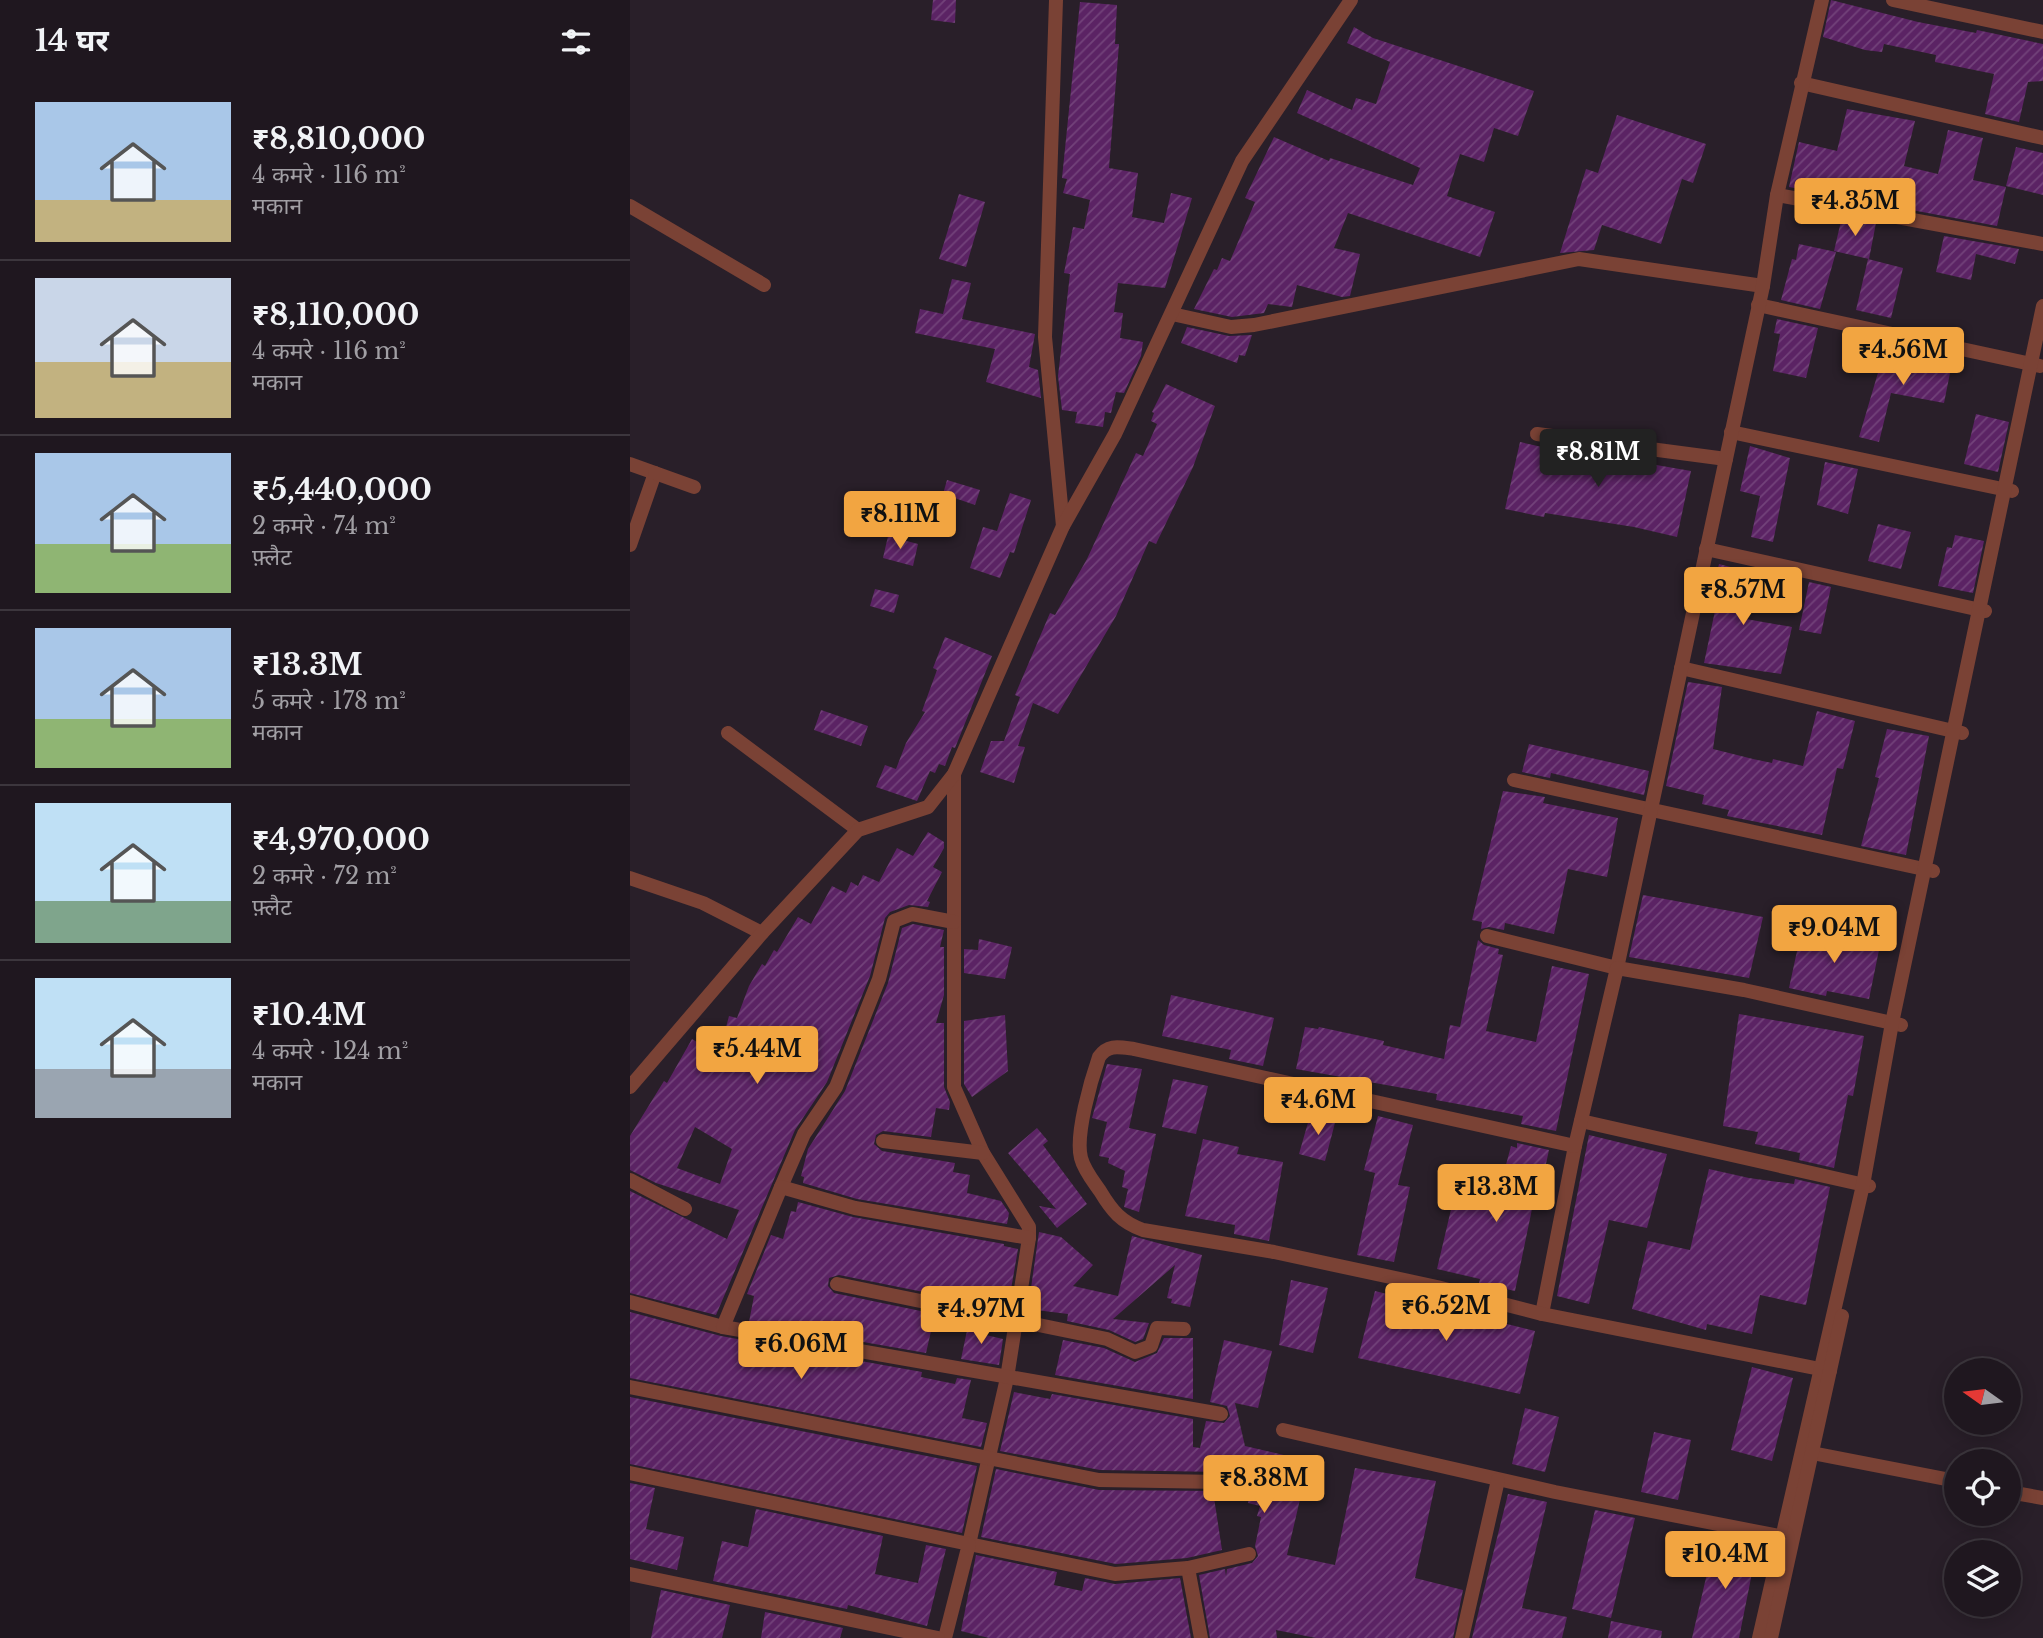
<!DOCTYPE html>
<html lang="hi">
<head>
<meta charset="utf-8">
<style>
  body { margin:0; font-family:"Libre Baskerville","Noto Sans Devanagari",serif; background:#272028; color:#f1f3f6; height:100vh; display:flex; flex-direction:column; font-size:26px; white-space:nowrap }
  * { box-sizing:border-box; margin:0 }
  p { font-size:23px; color:#a19fa4 }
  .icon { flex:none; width:38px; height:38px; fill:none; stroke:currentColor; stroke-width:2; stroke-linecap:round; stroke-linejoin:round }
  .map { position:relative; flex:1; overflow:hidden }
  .panel { display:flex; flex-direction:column; background:#1f171f; width:630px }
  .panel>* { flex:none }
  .needle { width:46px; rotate:284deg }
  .fabs { position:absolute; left:1314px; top:1358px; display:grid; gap:14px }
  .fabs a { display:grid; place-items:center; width:77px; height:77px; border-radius:50%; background:#1f171f; box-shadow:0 4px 18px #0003,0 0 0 2px #3c363d; font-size:35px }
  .price { position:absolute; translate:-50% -60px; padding:0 16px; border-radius:7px; background:#f2a541; color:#111; font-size:23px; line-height:46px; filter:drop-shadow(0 2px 4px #0008) }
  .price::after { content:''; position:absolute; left:50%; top:42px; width:21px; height:16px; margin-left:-10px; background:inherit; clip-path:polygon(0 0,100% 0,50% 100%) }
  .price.selected { background:#222; color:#fff }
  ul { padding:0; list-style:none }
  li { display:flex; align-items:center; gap:21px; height:175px; padding:0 35px }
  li+li { border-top:2px solid #3c363d }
  li span { display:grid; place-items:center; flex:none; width:196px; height:140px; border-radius:0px; color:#555 }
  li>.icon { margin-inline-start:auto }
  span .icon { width:84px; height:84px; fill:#fffc; stroke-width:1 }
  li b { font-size:30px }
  h2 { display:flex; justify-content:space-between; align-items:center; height:84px; padding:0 35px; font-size:30px }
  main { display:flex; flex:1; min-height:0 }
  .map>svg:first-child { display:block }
  .building { fill:url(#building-hatch); fill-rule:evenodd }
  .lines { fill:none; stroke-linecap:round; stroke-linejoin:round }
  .minor { stroke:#7a4235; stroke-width:14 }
</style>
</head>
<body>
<main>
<section class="panel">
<h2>14 घर<svg class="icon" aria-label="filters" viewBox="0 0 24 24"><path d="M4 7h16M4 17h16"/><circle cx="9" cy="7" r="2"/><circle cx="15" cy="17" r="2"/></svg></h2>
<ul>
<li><span style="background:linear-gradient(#a9c7e8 70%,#c2b280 0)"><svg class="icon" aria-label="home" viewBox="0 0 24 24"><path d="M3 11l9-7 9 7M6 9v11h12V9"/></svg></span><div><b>₹8,810,000</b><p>4 कमरे · 116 m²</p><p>मकान</p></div></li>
<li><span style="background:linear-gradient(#c9d6e8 60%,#c2b280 0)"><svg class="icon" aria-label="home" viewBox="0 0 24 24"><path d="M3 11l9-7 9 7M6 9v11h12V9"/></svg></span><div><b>₹8,110,000</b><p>4 कमरे · 116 m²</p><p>मकान</p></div></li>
<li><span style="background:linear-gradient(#a9c7e8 65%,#8fb573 0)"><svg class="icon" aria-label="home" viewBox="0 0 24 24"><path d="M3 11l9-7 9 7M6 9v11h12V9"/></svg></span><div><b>₹5,440,000</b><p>2 कमरे · 74 m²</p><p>फ़्लैट</p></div></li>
<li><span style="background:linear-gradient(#a9c7e8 65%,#8fb573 0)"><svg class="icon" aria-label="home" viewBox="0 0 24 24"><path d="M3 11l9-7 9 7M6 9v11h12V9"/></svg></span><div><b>₹13.3M</b><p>5 कमरे · 178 m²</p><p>मकान</p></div></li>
<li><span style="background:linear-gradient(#bfe0f5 70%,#7fa58c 0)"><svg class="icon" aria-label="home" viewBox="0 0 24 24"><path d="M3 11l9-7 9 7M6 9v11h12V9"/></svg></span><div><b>₹4,970,000</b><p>2 कमरे · 72 m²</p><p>फ़्लैट</p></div></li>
<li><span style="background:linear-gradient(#bfe0f5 65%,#9aa5b1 0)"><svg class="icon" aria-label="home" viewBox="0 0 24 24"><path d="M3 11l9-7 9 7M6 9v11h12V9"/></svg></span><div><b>₹10.4M</b><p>4 कमरे · 124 m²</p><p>मकान</p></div></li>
</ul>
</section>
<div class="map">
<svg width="1413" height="1638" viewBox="0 0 1413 1638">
  <defs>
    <pattern id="building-hatch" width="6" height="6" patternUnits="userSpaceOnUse" patternTransform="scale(1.75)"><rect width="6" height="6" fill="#5b2364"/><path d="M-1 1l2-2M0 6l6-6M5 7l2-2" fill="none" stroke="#72427a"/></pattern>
  </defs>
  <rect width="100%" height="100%" fill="#291f29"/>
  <g class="building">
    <polygon points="303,0 326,0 325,23 301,20"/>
    <polygon points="1201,0 1288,22 1346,33 1347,30 1413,44 1413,81 1398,82 1389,122 1355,114 1364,74 1305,62 1306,55 1254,44 1252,52 1235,50 1193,37"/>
    <polygon points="450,2 487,5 485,44 489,44 479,168 508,173 502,217 534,223 541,193 562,198 535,288 488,283 484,312 493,313 490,338 513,342 511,356 494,393 486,392 481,413 475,412 473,427 445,423 447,412 432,410 428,376 440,274 434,273 443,227 454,229 460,200 433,193 437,179 432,178"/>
    <polygon points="724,27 743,38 904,91 888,136 864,128 854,162 830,154 817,196 865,212 850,257 718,213 704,248 730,254 720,296 712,297 667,285 662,307 638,304 634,313 602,317 564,309 584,269 587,270 592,258 600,261 625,202 615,198 644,137 699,161 700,158 783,185 790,168 667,113 677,90 722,110 726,98 746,104 760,62 717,43"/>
    <polygon points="1217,109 1285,121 1274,166 1308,174 1318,130 1353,138 1343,180 1376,187 1367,226 1159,187 1169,142 1207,151"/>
    <polygon points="987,115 1076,144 1063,183 1052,179 1031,244 972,225 964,250 930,253 956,169 968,173"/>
    <polygon points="1386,147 1413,153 1413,195 1376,186"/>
    <polygon points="329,194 355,202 336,267 309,259"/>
    <polygon points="1212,217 1246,223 1239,259 1204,251"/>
    <polygon points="1314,236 1389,249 1385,264 1346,254 1341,280 1306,272"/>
    <polygon points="1169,244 1206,252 1190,309 1151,300 1162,259 1166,260"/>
    <polygon points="1238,259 1273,268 1261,318 1226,310"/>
    <polygon points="322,279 341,283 332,319 405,334 399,367 408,370 411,398 356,382 365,349 285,333 290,309 313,314"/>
    <polygon points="1147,319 1188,328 1176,378 1143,371 1150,334 1144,333"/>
    <polygon points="557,327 599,336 622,335 615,356 609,355 607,363 551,343"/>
    <polygon points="1255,349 1321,368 1314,403 1261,393 1249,442 1229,437"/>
    <polygon points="536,384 585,406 563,467 526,544 519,541 486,616 428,714 403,703 388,746 395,747 384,783 350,772 361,741 374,741 390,697 385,695 420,613 425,615 457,559 506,453 513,456 527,424 521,421 524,413 522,412"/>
    <polygon points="1346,414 1379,422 1368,472 1334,464"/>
    <polygon points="890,442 939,453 940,450 1061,471 1047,537 1004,527 915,513 914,517 875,509"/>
    <polygon points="1120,446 1160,458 1143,542 1121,537 1130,496 1110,491"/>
    <polygon points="1195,462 1228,469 1218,514 1187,505"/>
    <polygon points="317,480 350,490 345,505 313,494"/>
    <polygon points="380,493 401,500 384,553 380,552 370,578 340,568 353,527 367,531"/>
    <polygon points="1248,524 1281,532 1271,569 1238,561"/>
    <polygon points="1325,535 1354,541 1343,593 1308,586 1317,547 1322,548"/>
    <polygon points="258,536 288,544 283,566 253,558"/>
    <polygon points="1089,564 1127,574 1116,619 1162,627 1151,674 1074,663 1086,606 1079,605"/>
    <polygon points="1179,582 1201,587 1191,634 1169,630"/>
    <polygon points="245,589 269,595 264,613 240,606"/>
    <polygon points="315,637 362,656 325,748 322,747 315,766 309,764 305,773 300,771 287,801 246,787 255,765 266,769 276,743 295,712 292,711 307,670 303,668"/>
    <polygon points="1058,682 1092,687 1083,749 1123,759 1142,763 1143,759 1173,766 1187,711 1225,721 1213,769 1207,768 1192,835 1097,816 1099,810 1072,804 1074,795 1036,786"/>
    <polygon points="191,710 238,726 231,746 184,730"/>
    <polygon points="1257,729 1299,736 1276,855 1231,846 1249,778 1245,777"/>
    <polygon points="899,744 1019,771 1014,795 921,773 920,778 892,772"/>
    <polygon points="873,791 915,797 913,803 988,818 977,877 938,869 924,934 875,923 874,930 859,927 851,929 852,922 842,920"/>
    <path d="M298 832 314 842V848L303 867 312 872 297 901 300 902 298 907 279 905 260 912 255 918 240 976 197 1082 165 1130 86 1315 0 1293V1191L97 1239 109 1210 26 1183 0 1170V1136L34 1081 37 1083 62 1039 70 1044 76 1026 95 1031 99 1016 107 1018 119 986 132 964 135 966 144 950 147 952 168 917 181 924 202 886 216 893 221 882 228 886 233 875 249 882 267 848 283 856ZM65 1127 102 1149 90 1184 47 1168Z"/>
    <polygon points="1013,895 1133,917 1119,978 999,957"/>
    <polygon points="283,924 314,930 310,947 314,947 314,995 306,1023 314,1023 314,1087 320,1102 319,1110 306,1108 301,1137 253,1131 246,1135 244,1144 252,1151 325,1163 323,1172 340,1175 337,1193 371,1201 379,1213 377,1224 227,1199 173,1183 174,1177 171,1176 178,1149 215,1091 258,983 272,928"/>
    <polygon points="1172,928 1250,945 1239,999 1197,991 1196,996 1159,988"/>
    <polygon points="349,939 382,947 375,979 334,973 334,949 348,950"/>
    <polygon points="848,940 854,945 869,949 868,954 873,955 856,1031 906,1042 922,966 959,974 926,1131 891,1124 893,1116 806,1100 807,1094 666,1069 675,1027 688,1029 689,1027 754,1041 753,1045 814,1059 820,1025 830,1027"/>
    <polygon points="541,995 644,1018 633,1066 599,1059 601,1050 532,1036"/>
    <polygon points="1109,1014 1234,1036 1223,1096 1218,1095 1204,1168 1169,1160 1170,1153 1125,1144 1128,1132 1093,1126"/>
    <polygon points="375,1015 378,1071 342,1097 334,1084 334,1021"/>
    <polygon points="477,1064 512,1069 499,1128 526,1134 509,1212 494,1207 498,1189 492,1187 495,1171 478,1163 479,1158 469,1156 477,1122 462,1118"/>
    <polygon points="543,1079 578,1086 566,1134 532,1127"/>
    <polygon points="681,1112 706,1119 695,1161 669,1154"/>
    <polygon points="748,1116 783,1125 768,1185 780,1187 764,1262 727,1255 745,1173 734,1170"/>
    <polygon points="407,1128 418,1141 413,1145 457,1204 427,1228 409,1206 426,1209 378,1153"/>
    <polygon points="959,1135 1037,1154 1017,1228 979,1220 959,1304 927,1296"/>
    <polygon points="573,1139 609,1147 607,1154 653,1162 639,1241 604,1234 605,1225 555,1216"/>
    <polygon points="887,1143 919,1150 906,1210 902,1209 885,1291 849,1283 850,1279 807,1269 823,1201 864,1210 881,1146 887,1148"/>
    <polygon points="1079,1169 1119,1178 1164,1184 1165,1179 1200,1187 1176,1305 1130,1295 1122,1334 1077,1324 1076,1330 1002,1309 1018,1241 1060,1250"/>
    <polygon points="168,1202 223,1217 374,1244 374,1246 388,1249 379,1301 370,1299 368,1307 209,1275 199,1278 198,1286 204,1293 305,1314 296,1353 119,1322 124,1296 117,1294 141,1235 153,1239 161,1211 166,1212"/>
    <polygon points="409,1232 431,1237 463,1265 443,1286 488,1296 502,1236 572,1255 560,1307 541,1303 542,1299 537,1298 545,1265 483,1319 519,1323 513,1339 505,1342 479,1330 437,1321 438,1314 398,1309"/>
    <polygon points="661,1280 698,1288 683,1353 649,1345"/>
    <polygon points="745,1291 905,1331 890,1394 728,1358"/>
    <polygon points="0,1312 91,1336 292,1372 291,1377 325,1384 327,1378 341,1380 332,1418 357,1423 351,1447 0,1378"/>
    <polygon points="339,1321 354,1324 352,1334 373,1339 369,1365 331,1359"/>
    <polygon points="534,1338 563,1338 563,1399 425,1375 433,1340 474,1348 505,1362 527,1353"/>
    <polygon points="594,1340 642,1351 628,1408 605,1403 615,1446 679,1461 657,1555 705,1565 725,1468 806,1481 785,1578 833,1590 823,1638 686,1638 646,1630 647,1638 580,1638 569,1575 595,1569 596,1576 597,1569 622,1563 628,1556 625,1546 631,1517 627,1516 630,1506 618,1503 619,1496 614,1495 617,1482 601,1479 592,1472 470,1470 370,1451 384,1392 420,1399 422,1394 563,1419 563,1447 570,1448 576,1421 594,1423 600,1416 597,1406 580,1402"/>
    <polygon points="1122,1367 1163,1378 1142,1461 1101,1450"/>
    <polygon points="0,1397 347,1466 332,1533 0,1464"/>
    <polygon points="895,1408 929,1417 915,1472 882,1464"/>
    <polygon points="1024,1432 1061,1440 1048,1500 1011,1492"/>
    <polygon points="366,1469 469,1490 583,1491 592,1550 557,1558 486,1564 351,1537"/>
    <polygon points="0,1483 25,1488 16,1529 54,1537 47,1570 0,1559"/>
    <polygon points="878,1494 917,1502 892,1608 937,1617 932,1638 842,1638"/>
    <polygon points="126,1509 253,1536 245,1574 288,1583 296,1545 316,1549 297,1626 218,1605 217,1609 83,1581 92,1541 118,1547"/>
    <polygon points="965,1510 1005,1518 981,1618 942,1609"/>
    <polygon points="1085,1539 1127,1548 1109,1638 1062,1638"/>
    <polygon points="346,1555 427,1572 424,1585 452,1591 455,1578 485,1584 550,1578 561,1638 359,1638 331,1631"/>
    <polygon points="31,1590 100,1605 92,1638 21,1638"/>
    <polygon points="135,1612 213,1628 210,1638 131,1638"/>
    <polygon points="981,1621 1032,1631 1031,1638 978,1638"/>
  </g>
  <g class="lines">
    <g class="minor">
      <polyline points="426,0 415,337 433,526"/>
      <polyline points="1263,0 1413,32"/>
      <polyline points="1171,83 1413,138"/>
      <polyline points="1147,195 1413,244"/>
      <polyline points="0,206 134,285"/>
      <polyline points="1128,305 1410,366"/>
      <polyline points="542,314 601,327 624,325 949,259 1133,286"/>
      <polyline points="1101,432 1382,491"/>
      <polyline points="907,434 1096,459"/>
      <polyline points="0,464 25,473 0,545"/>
      <polyline points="25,473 64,487"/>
      <polyline points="1076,549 1355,611"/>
      <polyline points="1051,668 1332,733"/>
      <polyline points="98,733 228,830"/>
      <polyline points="324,774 324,1087 353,1153 399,1227 399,1238 377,1378 339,1544 485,1574 558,1568 571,1638"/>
      <polyline points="884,780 1303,871"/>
      <polyline points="0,878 73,903 132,933"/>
      <polyline points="857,936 987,968 1133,286 1147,195 1192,0"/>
      <polyline points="0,1087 132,933 228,830 298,807 324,774 433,526 485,434 612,161 721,0"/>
      <polyline points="951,1121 1239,1186"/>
      <polyline points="253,1141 353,1153"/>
      <polyline points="0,1180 55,1209"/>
      <polyline points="151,1187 174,1134 206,1087 249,979 264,921 282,914 324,922"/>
      <polyline points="207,1284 477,1339 505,1352 521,1346 527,1328 554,1329"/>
      <polyline points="0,1302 93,1327 591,1414"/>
      <polyline points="912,1314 945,1146"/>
      <polyline points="93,1327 151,1187 225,1208 399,1238"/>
      <path d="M1200 1371 912 1314 807 1287 644 1252 513 1230C491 1222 482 1211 470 1191 463 1181 454 1170 451 1158 445 1135 461 1080 469 1057 478 1044 489 1047 504 1049L945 1146 987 968 1114 990 1271 1025"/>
      <polyline points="0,1387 469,1480 592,1482"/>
      <polyline points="653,1430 925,1492 1159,1538"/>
      <polyline points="1182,1453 1326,1481"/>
      <polyline points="0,1473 339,1544 315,1638"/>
      <polyline points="1379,1492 1413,1498"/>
      <polyline points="558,1568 619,1554"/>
      <polyline points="0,1574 308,1638"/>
      <polyline points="832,1638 868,1480"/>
      <polyline points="1129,1638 1233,1185 1262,1023 1413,306"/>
      <polyline points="1141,1638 1212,1316"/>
    </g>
  </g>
</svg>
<div class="fabs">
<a><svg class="needle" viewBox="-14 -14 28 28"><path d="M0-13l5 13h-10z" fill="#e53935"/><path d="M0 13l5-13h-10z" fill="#a19fa4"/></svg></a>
<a><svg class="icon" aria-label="locate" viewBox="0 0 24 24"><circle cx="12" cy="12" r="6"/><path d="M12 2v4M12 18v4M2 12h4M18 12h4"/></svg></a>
<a><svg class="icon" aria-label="layers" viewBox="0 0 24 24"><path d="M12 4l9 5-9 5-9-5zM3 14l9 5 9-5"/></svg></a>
</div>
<b class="price" style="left:1225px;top:238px">₹4.35M</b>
<b class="price" style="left:1273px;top:387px">₹4.56M</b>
<b class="price selected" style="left:968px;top:489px">₹8.81M</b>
<b class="price" style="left:270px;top:551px">₹8.11M</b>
<b class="price" style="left:1113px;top:627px">₹8.57M</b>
<b class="price" style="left:1204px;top:965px">₹9.04M</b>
<b class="price" style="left:127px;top:1086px">₹5.44M</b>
<b class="price" style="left:688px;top:1137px">₹4.6M</b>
<b class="price" style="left:866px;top:1224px">₹13.3M</b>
<b class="price" style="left:816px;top:1343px">₹6.52M</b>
<b class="price" style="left:351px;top:1346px">₹4.97M</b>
<b class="price" style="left:171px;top:1381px">₹6.06M</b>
<b class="price" style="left:634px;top:1515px">₹8.38M</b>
<b class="price" style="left:1095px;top:1591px">₹10.4M</b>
</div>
</main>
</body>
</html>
